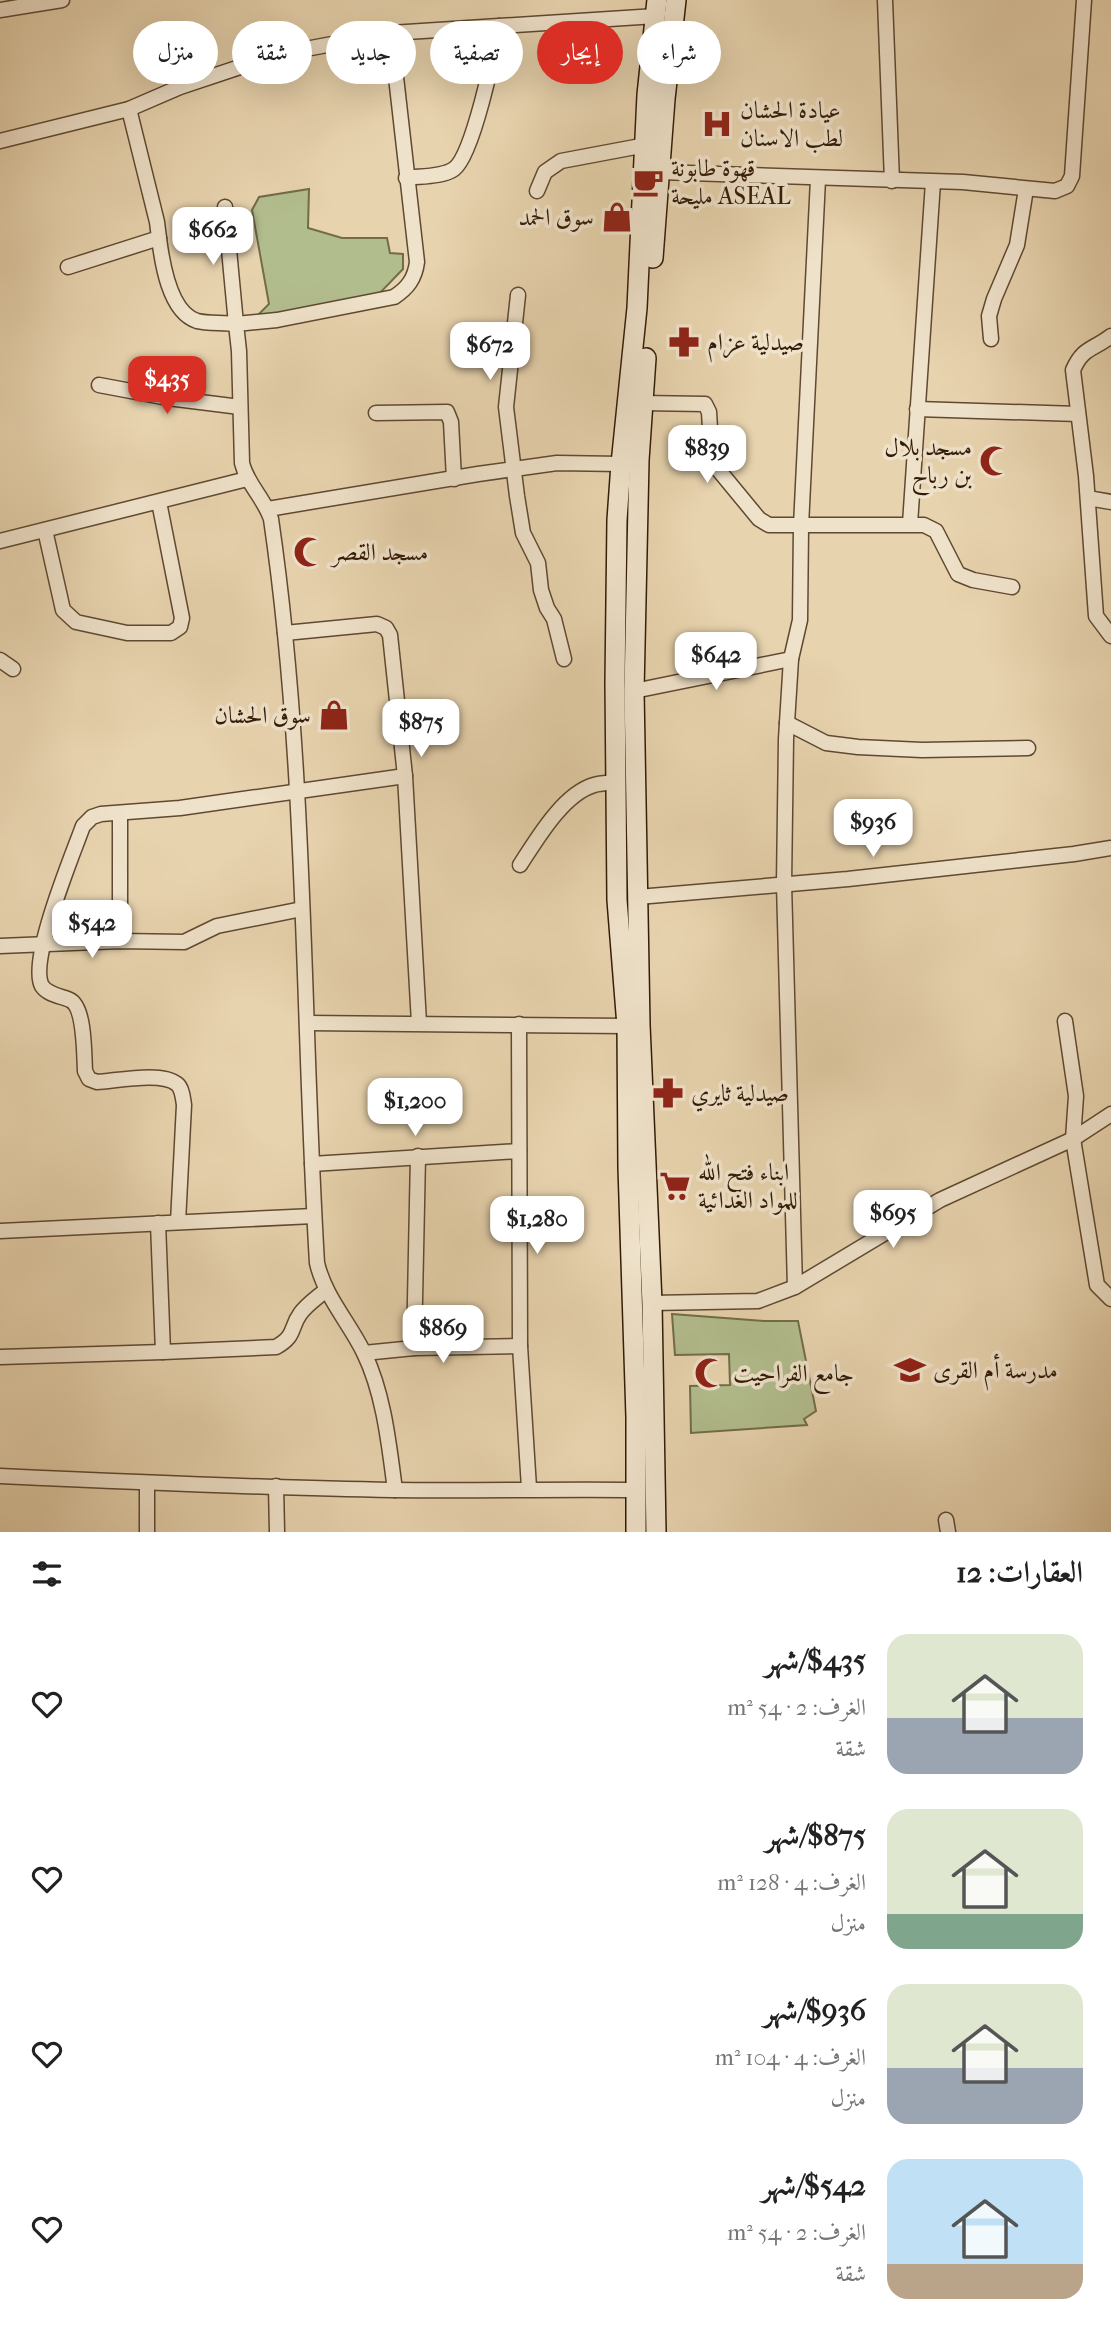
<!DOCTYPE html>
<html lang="ar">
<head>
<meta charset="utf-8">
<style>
  body { margin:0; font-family:"IM FELL French Canon",Amiri,serif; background:#f6f6f6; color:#222; direction:rtl; height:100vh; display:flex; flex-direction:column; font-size:26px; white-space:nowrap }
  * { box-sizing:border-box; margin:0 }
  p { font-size:23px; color:#767676 }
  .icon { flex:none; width:38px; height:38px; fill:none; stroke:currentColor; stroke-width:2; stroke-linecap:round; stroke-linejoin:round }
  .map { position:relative; height:1532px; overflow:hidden; direction:ltr }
  .side { display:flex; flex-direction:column; background:#fff; flex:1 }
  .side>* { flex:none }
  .hud { position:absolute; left:21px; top:21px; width:700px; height:63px; direction:rtl; display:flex; gap:14px }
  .price { position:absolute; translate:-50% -60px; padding:0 16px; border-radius:14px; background:#fff; color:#222; font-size:23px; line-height:46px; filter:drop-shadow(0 2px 4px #0008) }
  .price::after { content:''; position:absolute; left:50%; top:42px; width:21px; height:16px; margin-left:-10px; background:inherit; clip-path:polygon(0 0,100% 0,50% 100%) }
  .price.on { background:#d93025; color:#fff }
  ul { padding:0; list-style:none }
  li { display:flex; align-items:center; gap:21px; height:175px; padding:0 28px }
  li span { display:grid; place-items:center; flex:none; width:196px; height:140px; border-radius:21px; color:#555 }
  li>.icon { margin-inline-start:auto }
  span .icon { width:84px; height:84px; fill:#fffc; stroke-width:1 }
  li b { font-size:30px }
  h2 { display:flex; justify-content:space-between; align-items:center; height:84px; padding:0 28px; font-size:30px }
  .tag { padding:0 24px; border-radius:32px; background:#fff; box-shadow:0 7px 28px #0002; font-size:24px; line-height:63px }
  .tag.on { background:#d93025; color:#fff }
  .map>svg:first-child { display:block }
  .green { fill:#b2bd8d; stroke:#726c4a; stroke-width:2 }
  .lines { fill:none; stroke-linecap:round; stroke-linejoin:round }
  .minor-casing { stroke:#5f4931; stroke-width:17 }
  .secondary-casing { stroke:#321b07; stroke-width:22 }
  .minor { stroke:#efe2ca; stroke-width:14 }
  .secondary { stroke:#efe2ca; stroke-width:19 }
  .labels { text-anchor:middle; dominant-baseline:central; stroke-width:7; stroke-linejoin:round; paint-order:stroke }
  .poi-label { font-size:24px; fill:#321b07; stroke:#efe2ca; text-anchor:start }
</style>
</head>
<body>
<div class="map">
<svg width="1111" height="1532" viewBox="0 0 1111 1532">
  <rect width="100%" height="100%" fill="#e7d3ae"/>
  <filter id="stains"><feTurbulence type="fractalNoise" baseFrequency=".00286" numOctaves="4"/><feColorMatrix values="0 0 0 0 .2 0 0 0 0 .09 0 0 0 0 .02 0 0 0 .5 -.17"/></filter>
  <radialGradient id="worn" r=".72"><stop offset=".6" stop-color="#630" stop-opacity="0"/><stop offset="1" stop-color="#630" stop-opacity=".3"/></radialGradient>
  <g class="green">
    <polygon points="309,189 308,228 342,238 387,238 390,253 403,254 403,269 378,295 340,308 257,316 269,304 252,210 259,197"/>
    <polygon points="672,1314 764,1321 798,1321 816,1411 804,1419 807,1425 691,1433 690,1386 730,1385 729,1354 675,1355"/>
  </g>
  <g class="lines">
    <g class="minor-casing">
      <g id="minor">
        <polyline points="885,0 892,181"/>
        <polyline points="0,10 62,0"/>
        <path d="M391 33 417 262C415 278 408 288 394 297L277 320 236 324 239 351 242 463C247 484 264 498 271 519 307 765 302 1015 317 1263 325 1297 349 1322 364 1353 384 1394 389 1445 395 1490"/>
        <polyline points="0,141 129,109 180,87 279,54 391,33 656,16"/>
        <polyline points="659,172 963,182 1055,191 1067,186 1072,176 1084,0"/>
        <path d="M406 178C420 176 443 177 454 169 473 155 494 53 499 26"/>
        <polyline points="537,191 545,172 561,161 646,145"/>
        <path d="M159 238C162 262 169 312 197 321 208 324 224 322 236 324L225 207"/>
        <polyline points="68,267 159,238 157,222 129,109"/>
        <polyline points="518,295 506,407 517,496 523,533 538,563 541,590 547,608 554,619 564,659"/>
        <path d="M1111 336C1093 350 1083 347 1073 370L1086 476 1096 616 1111 636"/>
        <polyline points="991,339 989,316 994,299 1017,245 1026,189"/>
        <polyline points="99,385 168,398 240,407"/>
        <polyline points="642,403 705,404 709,412 712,462 759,519 769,525 924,525 936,531 958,574 973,580 1012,587"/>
        <polyline points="917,409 1078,414"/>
        <polyline points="376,413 447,412 451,422 454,479"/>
        <polyline points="1088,498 1111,502"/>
        <polyline points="268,509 478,474 557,463 621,464"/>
        <polyline points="910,524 933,182"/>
        <polyline points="45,530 63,610 76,622 127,633 171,633 180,627 182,618 159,502"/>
        <polyline points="0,541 247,479"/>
        <polyline points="285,633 377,624 386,628 390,635 405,776 419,1023"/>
        <polyline points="0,660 13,669"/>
        <polyline points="634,691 791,659"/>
        <polyline points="787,723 826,743 858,747 922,750 1028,748"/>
        <path d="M520 865C537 839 563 794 594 785 601 783 609 783 616 782"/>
        <polyline points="638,897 848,879 1074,854 1111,848"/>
        <polyline points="120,941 120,813"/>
        <polyline points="0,946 120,941 184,942 217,926 302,909"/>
        <polyline points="1065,1021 1076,1096 1073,1139 1097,1285 1111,1299"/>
        <polyline points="307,1023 627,1026"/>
        <polyline points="519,1024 520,1346 529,1488"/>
        <polyline points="312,1164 519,1151"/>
        <path d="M178 1222 184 1105C183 1098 182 1088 177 1084 162 1071 116 1081 97 1082L89 1079 85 1071C84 1055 85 1007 70 1000 61 996 48 995 42 986 28 961 73 854 83 826L92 817 101 814 180 808 405 776"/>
        <path d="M158 1223 163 1352 276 1347C296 1336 290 1328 300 1314 306 1305 318 1297 326 1290"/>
        <polyline points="0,1231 314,1216"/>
        <polyline points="795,1287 784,884 786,739 791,659 800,620 801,526 818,179"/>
        <polyline points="652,1303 758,1301 795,1287 940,1200 1073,1139 1111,1114"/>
        <polyline points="414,1348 418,1156"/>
        <polyline points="364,1353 414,1348 520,1346"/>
        <polyline points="0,1357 163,1352"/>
        <path d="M0 1476C131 1482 262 1488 393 1490 474 1491 556 1489 637 1490"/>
        <polyline points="276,1486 277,1532"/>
        <polyline points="946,1520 948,1532"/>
        <polyline points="147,1532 147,1483"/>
      </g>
    </g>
    <g class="secondary-casing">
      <g id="secondary">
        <polyline points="653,258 665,99 676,0"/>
        <polyline points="646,358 639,460 634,691 640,1025 652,1303 656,1532"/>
        <polyline points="636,1532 636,1417 628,1167 627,1026 617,900 615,682 617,520 621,464 637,308 647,95 657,0"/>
      </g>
    </g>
    <use href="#minor" class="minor"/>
    <use href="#secondary" class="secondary"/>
  </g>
  <defs>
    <g id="hospital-bare" transform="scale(2.415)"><path d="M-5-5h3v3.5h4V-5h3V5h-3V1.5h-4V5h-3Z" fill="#8f2418" stroke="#efe2ca" stroke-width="2.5" paint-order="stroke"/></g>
    <g id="cafe-bare" transform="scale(2.415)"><path d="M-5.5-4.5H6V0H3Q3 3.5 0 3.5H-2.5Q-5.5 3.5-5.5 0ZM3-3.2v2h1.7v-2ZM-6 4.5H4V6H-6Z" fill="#8f2418" stroke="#efe2ca" stroke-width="2.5" paint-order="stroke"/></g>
    <g id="shop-bare" transform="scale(2.415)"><path d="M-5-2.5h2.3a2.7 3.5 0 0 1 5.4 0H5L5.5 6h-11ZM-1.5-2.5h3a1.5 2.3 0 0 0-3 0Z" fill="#8f2418" stroke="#efe2ca" stroke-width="2.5" paint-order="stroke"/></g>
    <g id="pharmacy-bare" transform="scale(2.415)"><path d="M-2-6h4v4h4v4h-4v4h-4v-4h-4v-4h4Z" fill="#8f2418" stroke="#efe2ca" stroke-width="2.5" paint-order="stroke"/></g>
    <g id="mosque-bare" transform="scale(2.415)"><path d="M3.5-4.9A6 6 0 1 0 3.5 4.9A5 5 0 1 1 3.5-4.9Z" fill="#8f2418" stroke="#efe2ca" stroke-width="2.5" paint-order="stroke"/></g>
    <g id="supermarket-bare" transform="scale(2.415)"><path d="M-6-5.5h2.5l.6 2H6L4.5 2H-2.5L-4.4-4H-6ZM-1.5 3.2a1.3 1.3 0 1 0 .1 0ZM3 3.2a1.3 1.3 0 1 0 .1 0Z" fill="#8f2418" stroke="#efe2ca" stroke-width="2.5" paint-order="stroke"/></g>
    <g id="school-bare" transform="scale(2.415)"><path d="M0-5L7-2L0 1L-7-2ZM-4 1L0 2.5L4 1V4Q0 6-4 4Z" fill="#8f2418" stroke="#efe2ca" stroke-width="2.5" paint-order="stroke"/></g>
  </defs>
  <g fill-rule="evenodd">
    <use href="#hospital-bare" x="717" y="124"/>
    <use href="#cafe-bare" x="648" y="182"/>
    <use href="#shop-bare" x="617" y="217"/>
    <use href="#pharmacy-bare" x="684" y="342"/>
    <use href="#mosque-bare" x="995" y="461"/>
    <use href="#mosque-bare" x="309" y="552"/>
    <use href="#shop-bare" x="334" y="715"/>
    <use href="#pharmacy-bare" x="668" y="1093"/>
    <use href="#supermarket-bare" x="675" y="1186"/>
    <use href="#school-bare" x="910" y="1370"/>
    <use href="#mosque-bare" x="710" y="1373"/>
  </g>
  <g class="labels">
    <g class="poi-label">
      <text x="740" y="110">عيادة الحشان<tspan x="740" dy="28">لطب الاسنان</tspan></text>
      <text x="671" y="168">قهوة طابونة<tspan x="671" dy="28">مليحة ASEAL</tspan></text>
      <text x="594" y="217" text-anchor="end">سوق الحمد</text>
      <text x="707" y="342">صيدلية عزام</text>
      <text x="972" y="447" text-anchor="end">مسجد بلال<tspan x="972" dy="28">بن رباح</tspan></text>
      <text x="332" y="552">مسجد القصر</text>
      <text x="311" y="715" text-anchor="end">سوق الحشان</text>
      <text x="691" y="1093">صيدلية ثايري</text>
      <text x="698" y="1172">ابناء فتح الله<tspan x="698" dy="28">للمواد الغدائية</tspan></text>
      <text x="933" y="1370">مدرسة أم القرى</text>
      <text x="733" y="1373">جامع الفراحيت</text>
    </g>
  </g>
  <rect width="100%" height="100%" filter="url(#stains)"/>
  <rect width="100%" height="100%" fill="url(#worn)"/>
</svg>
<b class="price" style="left:213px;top:267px">$662</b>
<b class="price" style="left:490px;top:382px">$672</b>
<b class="price on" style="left:167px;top:416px">$435</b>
<b class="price" style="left:707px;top:485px">$839</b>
<b class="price" style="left:716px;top:692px">$642</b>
<b class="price" style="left:421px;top:759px">$875</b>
<b class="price" style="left:873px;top:859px">$936</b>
<b class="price" style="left:92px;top:960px">$542</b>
<b class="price" style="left:415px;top:1138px">$1,200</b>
<b class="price" style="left:893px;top:1250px">$695</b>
<b class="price" style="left:537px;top:1256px">$1,280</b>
<b class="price" style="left:443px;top:1365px">$869</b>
<div class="hud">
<a class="tag">شراء</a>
<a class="tag on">إيجار</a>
<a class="tag">تصفية</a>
<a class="tag">جديد</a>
<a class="tag">شقة</a>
<a class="tag">منزل</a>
</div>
</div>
<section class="side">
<h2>العقارات: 12<svg class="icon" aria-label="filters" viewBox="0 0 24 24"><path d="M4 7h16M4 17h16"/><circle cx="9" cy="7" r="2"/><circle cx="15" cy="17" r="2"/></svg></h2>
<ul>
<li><span style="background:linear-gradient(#dfe7d0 60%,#9aa5b1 0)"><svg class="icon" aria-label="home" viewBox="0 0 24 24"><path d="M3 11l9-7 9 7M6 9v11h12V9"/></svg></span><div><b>$435/شهر</b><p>الغرف: 2 · 54 m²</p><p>شقة</p></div><svg class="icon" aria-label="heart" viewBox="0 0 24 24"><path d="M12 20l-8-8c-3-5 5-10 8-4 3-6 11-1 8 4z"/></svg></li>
<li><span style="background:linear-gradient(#dfe7d0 75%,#7fa58c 0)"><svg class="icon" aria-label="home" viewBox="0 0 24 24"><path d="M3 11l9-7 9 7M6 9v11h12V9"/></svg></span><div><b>$875/شهر</b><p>الغرف: 4 · 128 m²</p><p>منزل</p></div><svg class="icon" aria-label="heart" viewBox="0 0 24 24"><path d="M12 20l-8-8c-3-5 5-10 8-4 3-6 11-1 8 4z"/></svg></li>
<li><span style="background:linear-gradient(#dfe7d0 60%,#9aa5b1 0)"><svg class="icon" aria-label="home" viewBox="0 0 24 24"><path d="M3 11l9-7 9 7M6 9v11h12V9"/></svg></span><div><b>$936/شهر</b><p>الغرف: 4 · 104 m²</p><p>منزل</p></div><svg class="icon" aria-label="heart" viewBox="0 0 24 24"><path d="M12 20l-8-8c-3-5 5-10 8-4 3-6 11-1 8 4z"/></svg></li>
<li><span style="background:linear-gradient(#bfe0f5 75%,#b9a48a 0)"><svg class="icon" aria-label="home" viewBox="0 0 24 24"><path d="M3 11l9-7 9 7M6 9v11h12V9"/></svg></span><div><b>$542/شهر</b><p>الغرف: 2 · 54 m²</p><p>شقة</p></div><svg class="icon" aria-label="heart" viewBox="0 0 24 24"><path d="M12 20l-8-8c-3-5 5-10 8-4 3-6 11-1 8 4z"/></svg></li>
</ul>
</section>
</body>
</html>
